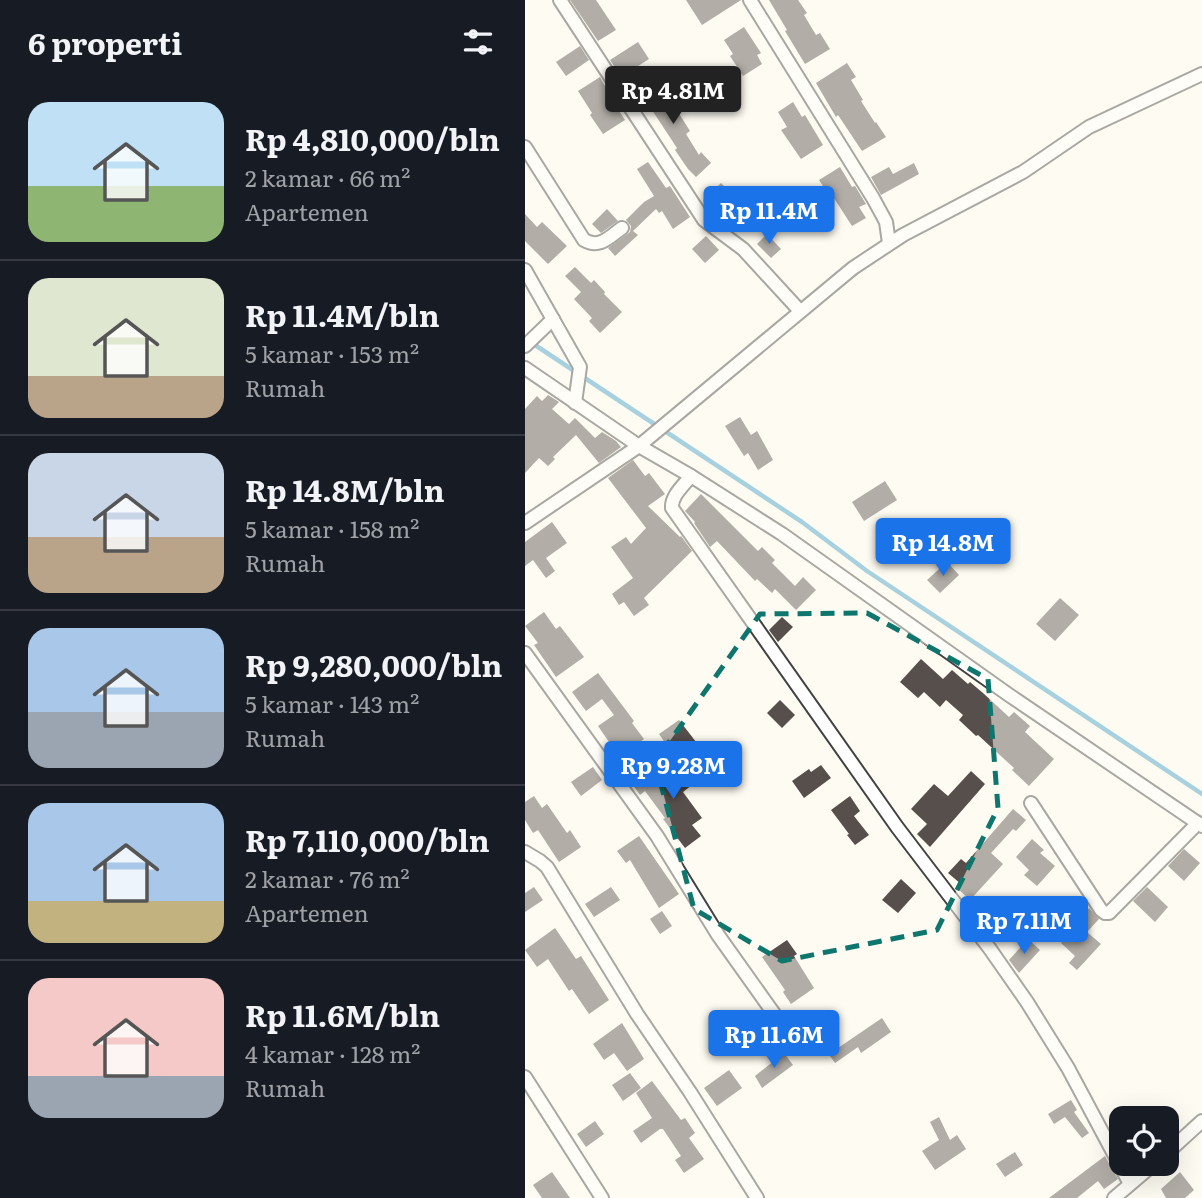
<!DOCTYPE html>
<html lang="id">
<head>
<meta charset="utf-8">
<style>
  body { margin:0; font-family:Literata,serif; background:#242831; color:#f1f3f6; height:100vh; display:flex; flex-direction:column; font-size:26px; white-space:nowrap }
  * { box-sizing:border-box; margin:0 }
  p { font-size:23px; color:#9ea1a6 }
  .icon { flex:none; width:38px; height:38px; fill:none; stroke:currentColor; stroke-width:2; stroke-linecap:round; stroke-linejoin:round }
  .map { position:relative; flex:1; overflow:hidden }
  .details { display:flex; flex-direction:column; background:#171b24; width:525px }
  .details>* { flex:none }
  .buttons { position:absolute; left:584px; top:1106px; display:grid; gap:14px }
  .buttons a { display:grid; place-items:center; width:70px; height:70px; border-radius:14px; background:#171b24; box-shadow:0 7px 28px #0002; font-size:35px }
  .price { position:absolute; translate:-50% -60px; padding:0 16px; border-radius:7px; background:#1a73e8; color:#fff; font-size:23px; line-height:46px; filter:drop-shadow(0 2px 4px #0008) }
  .price::after { content:''; position:absolute; left:50%; top:42px; width:21px; height:16px; margin-left:-10px; background:inherit; clip-path:polygon(0 0,100% 0,50% 100%) }
  .price.active { background:#222; color:#fff }
  ul { padding:0; list-style:none }
  li { display:flex; align-items:center; gap:21px; height:175px; padding:0 28px }
  li+li { border-top:2px solid #363941 }
  li span { display:grid; place-items:center; flex:none; width:196px; height:140px; border-radius:21px; color:#555 }
  li>.icon { margin-inline-start:auto }
  span .icon { width:84px; height:84px; fill:#fffc; stroke-width:1 }
  li b { font-size:30px }
  h2 { display:flex; justify-content:space-between; align-items:center; height:84px; padding:0 28px; font-size:30px }
  main { display:flex; flex:1; min-height:0 }
  .map>svg:first-child { display:block }
  .lines { fill:none; stroke-linecap:round; stroke-linejoin:round }
  .stream { stroke:#429ec8; stroke-width:4.5 }
  .building { fill:#574f4c }
  .street-casing { stroke:#424242; stroke-width:16 }
  .street { stroke:#fff; stroke-width:12 }
  .marked { fill:none; stroke:#0f766e; stroke-width:5; stroke-dasharray:14 9; stroke-linejoin:round }
</style>
</head>
<body>
<main>
<section class="details">
<h2>6 properti<svg class="icon" aria-label="filters" viewBox="0 0 24 24"><path d="M4 7h16M4 17h16"/><circle cx="9" cy="7" r="2"/><circle cx="15" cy="17" r="2"/></svg></h2>
<ul>
<li><span style="background:linear-gradient(#bfe0f5 60%,#8fb573 0)"><svg class="icon" aria-label="home" viewBox="0 0 24 24"><path d="M3 11l9-7 9 7M6 9v11h12V9"/></svg></span><div><b>Rp 4,810,000/bln</b><p>2 kamar · 66 m²</p><p>Apartemen</p></div></li>
<li><span style="background:linear-gradient(#dfe7d0 70%,#b9a48a 0)"><svg class="icon" aria-label="home" viewBox="0 0 24 24"><path d="M3 11l9-7 9 7M6 9v11h12V9"/></svg></span><div><b>Rp 11.4M/bln</b><p>5 kamar · 153 m²</p><p>Rumah</p></div></li>
<li><span style="background:linear-gradient(#c9d6e8 60%,#b9a48a 0)"><svg class="icon" aria-label="home" viewBox="0 0 24 24"><path d="M3 11l9-7 9 7M6 9v11h12V9"/></svg></span><div><b>Rp 14.8M/bln</b><p>5 kamar · 158 m²</p><p>Rumah</p></div></li>
<li><span style="background:linear-gradient(#a9c7e8 60%,#9aa5b1 0)"><svg class="icon" aria-label="home" viewBox="0 0 24 24"><path d="M3 11l9-7 9 7M6 9v11h12V9"/></svg></span><div><b>Rp 9,280,000/bln</b><p>5 kamar · 143 m²</p><p>Rumah</p></div></li>
<li><span style="background:linear-gradient(#a9c7e8 70%,#c2b280 0)"><svg class="icon" aria-label="home" viewBox="0 0 24 24"><path d="M3 11l9-7 9 7M6 9v11h12V9"/></svg></span><div><b>Rp 7,110,000/bln</b><p>2 kamar · 76 m²</p><p>Apartemen</p></div></li>
<li><span style="background:linear-gradient(#f6c9c9 70%,#9aa5b1 0)"><svg class="icon" aria-label="home" viewBox="0 0 24 24"><path d="M3 11l9-7 9 7M6 9v11h12V9"/></svg></span><div><b>Rp 11.6M/bln</b><p>4 kamar · 128 m²</p><p>Rumah</p></div></li>
</ul>
</section>
<div class="map">
<svg width="677" height="1198" viewBox="0 0 677 1198">
  <rect width="100%" height="100%" fill="#fefbf2"/>
  <g class="lines">
    <polyline class="stream" points="7,343 277,522 342,571 677,794"/>
  </g>
  <g class="building">
    <polygon points="45,0 71,0 91,30 73,41"/>
    <polygon points="161,0 216,0 177,25"/>
    <polygon points="244,0 273,0 282,13 279,15 291,35 295,33 305,49 280,64 260,31 262,30"/>
    <polygon points="219,27 236,53 232,55 237,64 218,76 205,56 208,54 199,40"/>
    <polygon points="113,42 124,59 96,77 85,60"/>
    <polygon points="55,46 64,60 41,76 31,62"/>
    <polygon points="322,63 331,77 326,80 338,100 336,101 350,123 351,122 361,137 337,151 313,115 311,117 291,83"/>
    <polygon points="75,77 86,97 85,97 100,120 78,134 65,115 67,113 53,91"/>
    <polygon points="131,79 154,111 153,112 165,131 161,134 174,155 176,152 186,163 171,177 163,169 150,150 152,148 123,104 120,106 111,92"/>
    <polygon points="268,102 277,117 280,115 298,145 276,159 256,130 262,127 253,112"/>
    <polygon points="123,162 141,188 145,186 165,217 148,229 137,211 134,213 131,209 108,231 113,235 90,256 83,248 105,232 106,226 101,220 119,202 129,196 112,169"/>
    <polygon points="389,163 394,174 356,195 346,177 364,167 368,174"/>
    <polygon points="315,167 327,187 330,186 341,204 334,207 341,218 327,226 305,192 303,194 294,180"/>
    <polygon points="196,183 206,193 204,195 219,211 206,223 191,208 188,211 178,201"/>
    <polygon points="82,209 93,221 76,233 67,224"/>
    <polygon points="0,214 12,227 17,222 42,246 23,264 0,241"/>
    <polygon points="242,234 256,249 246,258 232,244"/>
    <polygon points="181,236 194,250 180,263 167,249"/>
    <polygon points="50,267 66,283 69,280 80,292 79,294 97,312 75,333 64,321 67,318 49,299 56,292 40,276"/>
    <polygon points="23,395 34,402 27,409 44,424 50,418 70,438 77,432 91,441 96,447 74,463 51,435 28,457 30,459 23,466 14,458 0,473 0,409 12,396 17,401"/>
    <polygon points="215,417 226,435 232,431 248,460 233,470 223,453 219,456 200,426"/>
    <polygon points="108,460 120,476 124,473 140,494 123,506 155,537 156,536 167,551 119,598 124,605 109,616 99,602 94,605 87,594 108,578 86,547 101,537 106,544 121,528 83,478"/>
    <polygon points="360,481 372,500 339,521 327,502"/>
    <polygon points="176,494 233,551 237,547 250,560 247,563 270,586 278,577 291,590 271,610 250,589 247,593 232,579 230,581 192,541 185,547 169,523 170,522 160,511"/>
    <polygon points="27,522 42,543 21,558 30,571 21,578 8,560 0,566 0,542"/>
    <polygon points="422,562 434,575 415,593 402,580"/>
    <polygon points="535,598 554,615 530,641 511,624"/>
    <polygon points="19,612 31,629 35,626 59,657 31,677 9,645 13,643 0,626"/>
    <polygon points="257,617 268,627 253,642 244,630"/>
    <polygon points="396,659 418,679 427,670 443,684 445,682 458,693 484,717 489,712 505,726 500,732 529,759 504,786 487,770 489,768 453,735 451,736 434,720 438,715 421,700 415,707 399,692 393,698 375,682"/>
    <polygon points="73,673 109,721 107,723 119,739 110,746 108,744 93,755 73,726 89,715 77,699 61,711 47,692"/>
    <polygon points="255,700 270,715 257,728 242,713"/>
    <polygon points="154,720 175,747 163,756 152,741 143,747 134,734"/>
    <polygon points="174,763 180,772 166,783 167,785 158,792 177,818 167,825 176,836 160,848 138,819 140,818 120,791 115,795 105,781 128,765 143,786"/>
    <polygon points="296,765 306,778 279,798 267,781 284,769 286,772"/>
    <polygon points="68,767 77,780 56,796 46,782"/>
    <polygon points="446,771 460,784 405,847 392,834 402,824 386,809 409,784 423,796"/>
    <polygon points="9,796 17,808 22,804 42,833 45,830 56,847 34,862 13,830 8,833 0,820 0,802"/>
    <polygon points="325,796 335,811 329,816 344,835 330,845 322,835 324,834 306,810"/>
    <polygon points="488,809 501,820 491,831 488,829 466,853 478,864 445,900 432,888 436,884 423,873 436,859 441,863"/>
    <polygon points="114,836 154,894 134,908 105,860 101,863 92,851"/>
    <polygon points="507,839 519,850 515,853 530,866 512,886 499,875 504,870 491,857"/>
    <polygon points="659,849 675,863 659,881 643,866"/>
    <polygon points="376,879 391,893 373,913 357,900"/>
    <polygon points="9,887 18,900 0,912 0,893"/>
    <polygon points="86,887 95,900 69,917 60,904"/>
    <polygon points="622,887 643,907 630,922 608,901"/>
    <polygon points="477,896 490,907 470,928 458,917"/>
    <polygon points="550,903 561,913 564,908 574,919 562,932 576,944 552,970 544,963 550,956 536,943 546,932 534,921"/>
    <polygon points="137,911 147,926 135,934 125,919"/>
    <polygon points="30,928 51,959 56,956 84,1000 64,1014 47,989 44,991 23,959 12,967 0,950"/>
    <polygon points="503,939 515,950 494,973 484,960"/>
    <polygon points="262,940 272,954 269,956 289,988 266,1004 258,992 260,990 237,957"/>
    <polygon points="357,1018 366,1032 336,1053 333,1047 310,1063 302,1052 311,1045 313,1048"/>
    <polygon points="97,1023 119,1059 102,1071 89,1053 79,1060 68,1044"/>
    <polygon points="224,1024 231,1035 201,1056 194,1045"/>
    <polygon points="259,1053 268,1065 237,1088 230,1076"/>
    <polygon points="204,1070 217,1088 192,1106 179,1088"/>
    <polygon points="105,1073 116,1088 98,1101 87,1085"/>
    <polygon points="127,1081 156,1120 160,1118 170,1133 164,1138 179,1159 159,1173 150,1160 156,1156 138,1129 135,1129 116,1143 108,1131 127,1118 111,1093"/>
    <polygon points="546,1100 552,1110 549,1112 564,1133 557,1138 540,1117 529,1124 523,1114"/>
    <polygon points="414,1117 425,1140 432,1135 441,1149 410,1170 397,1151 414,1140 405,1122"/>
    <polygon points="70,1121 79,1134 61,1147 52,1134"/>
    <polygon points="490,1152 498,1165 480,1177 471,1164"/>
    <polygon points="580,1156 593,1179 579,1189 573,1181 552,1198 524,1198"/>
    <polygon points="27,1172 45,1198 17,1198 8,1185"/>
    <polygon points="655,1172 669,1190 660,1198 641,1198 636,1189"/>
  </g>
  <g class="lines">
    <g class="street-casing">
      <g id="street">
        <polyline points="35,0 179,220 218,249 275,311"/>
        <polyline points="225,0 348,198 361,222 364,243"/>
        <path d="M0 147 59 240C75 249 84 237 97 228"/>
        <polyline points="0,270 55,367 50,403"/>
        <polyline points="0,346 28,319"/>
        <polyline points="0,368 114,446 166,476 257,534 484,695 677,826"/>
        <path d="M166 476C158 486 146 496 147 508L372 827 465 949 502 1002 543 1068 605 1184"/>
        <polyline points="0,523 114,446 328,268 378,235 498,172 564,127 677,74"/>
        <polyline points="0,653 132,836 193,935 257,1025"/>
        <polyline points="506,803 576,910 580,913 584,913 673,823"/>
        <polyline points="0,852 15,861 22,867 112,1014 165,1092 232,1198"/>
        <polyline points="0,1077 77,1198"/>
        <polyline points="642,1153 677,1121"/>
        <polyline points="589,1198 629,1164"/>
      </g>
    </g>
    <use href="#street" class="street"/>
  </g>
  <path d="M0 0H677V1198H0ZM342 613 463 679 473 808 412 930 257 961 169 909 130 762 235 614Z" fill="#fefbf2" fill-opacity=".55" fill-rule="evenodd"/>
  <path class="marked" d="M342 613 463 679 473 808 412 930 257 961 169 909 130 762 235 614Z"/>
</svg>
<div class="buttons">
<a><svg class="icon" aria-label="locate" viewBox="0 0 24 24"><circle cx="12" cy="12" r="6"/><path d="M12 2v4M12 18v4M2 12h4M18 12h4"/></svg></a>
</div>
<b class="price active" style="left:148px;top:126px">Rp 4.81M</b>
<b class="price" style="left:244px;top:246px">Rp 11.4M</b>
<b class="price" style="left:418px;top:578px">Rp 14.8M</b>
<b class="price" style="left:148px;top:801px">Rp 9.28M</b>
<b class="price" style="left:499px;top:956px">Rp 7.11M</b>
<b class="price" style="left:249px;top:1070px">Rp 11.6M</b>
</div>
</main>
</body>
</html>
